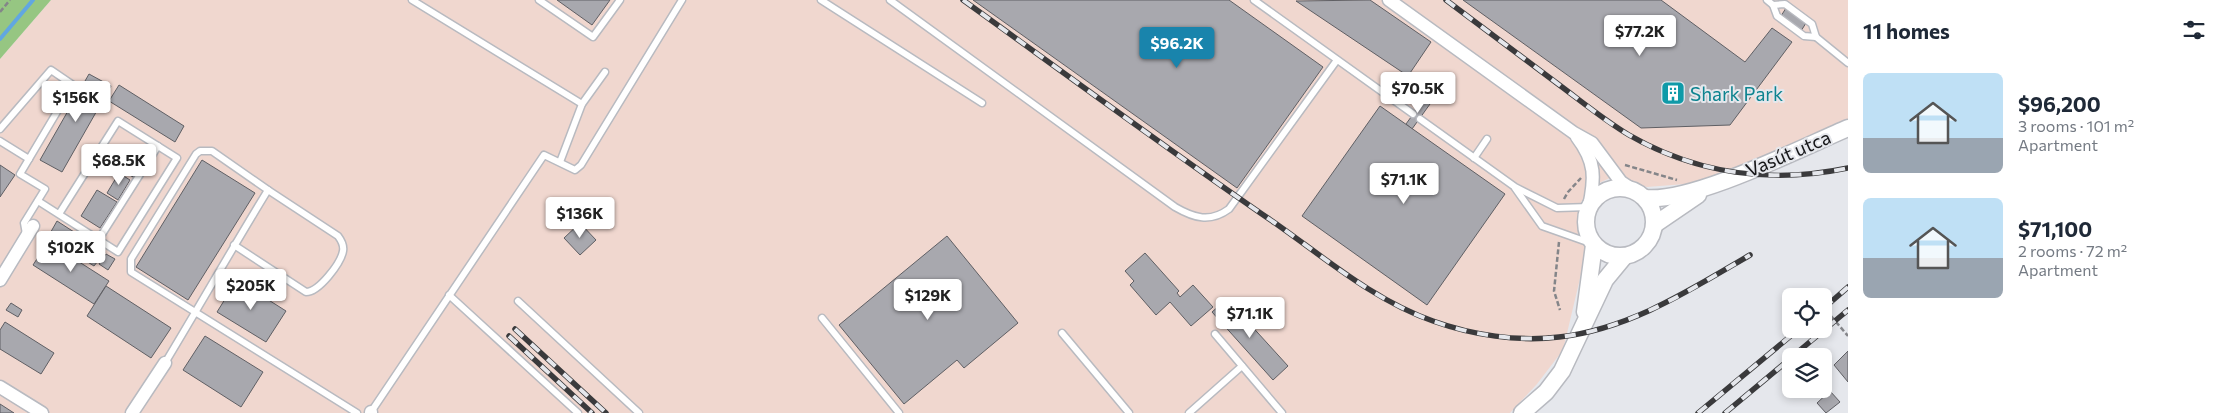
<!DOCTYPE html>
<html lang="en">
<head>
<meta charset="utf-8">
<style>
  body { margin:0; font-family:Commissioner,sans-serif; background:#f2f2f3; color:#1f2937; height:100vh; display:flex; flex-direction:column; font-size:19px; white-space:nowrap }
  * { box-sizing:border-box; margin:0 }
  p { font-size:16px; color:#747a83 }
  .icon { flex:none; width:28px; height:28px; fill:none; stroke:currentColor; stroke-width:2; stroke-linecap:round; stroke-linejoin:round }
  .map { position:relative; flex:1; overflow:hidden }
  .details { display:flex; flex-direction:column; background:#fff; width:375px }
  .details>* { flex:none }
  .fabs { position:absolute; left:1782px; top:288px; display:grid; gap:10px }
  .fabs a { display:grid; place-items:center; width:50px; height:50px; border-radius:8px; background:#fff; box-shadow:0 2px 8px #0003; font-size:25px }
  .price { position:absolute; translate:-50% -42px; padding:0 11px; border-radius:5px; background:#fff; color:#222; font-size:16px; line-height:32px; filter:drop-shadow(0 1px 2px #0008) }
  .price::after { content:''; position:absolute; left:50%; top:30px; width:15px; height:11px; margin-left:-8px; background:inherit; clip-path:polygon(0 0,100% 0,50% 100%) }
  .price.active { background:#1984ac; color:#fff }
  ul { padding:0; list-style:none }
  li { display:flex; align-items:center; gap:15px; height:125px; padding:0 15px }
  li span { display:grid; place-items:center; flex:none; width:140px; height:100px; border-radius:8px; color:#555 }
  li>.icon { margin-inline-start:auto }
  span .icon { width:60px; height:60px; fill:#fffc; stroke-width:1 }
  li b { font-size:21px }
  h2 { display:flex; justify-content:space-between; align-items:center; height:60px; padding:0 15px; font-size:21px }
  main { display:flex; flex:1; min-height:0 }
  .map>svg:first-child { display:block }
  .industrial { fill:#f0d7cf }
  .green { fill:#96c682 }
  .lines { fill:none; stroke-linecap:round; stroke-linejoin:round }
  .stream { stroke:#61a7e1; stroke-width:4 }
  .building { fill:#a8a8ae; stroke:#5f5f64 }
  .service-casing { stroke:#b8bac0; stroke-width:9 }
  .minor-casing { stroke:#b8bac0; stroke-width:15 }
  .tertiary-casing { stroke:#b8bac0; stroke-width:19 }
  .path { stroke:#848589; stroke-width:2.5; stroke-dasharray:5 2.5; stroke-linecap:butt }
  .service { stroke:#fff; stroke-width:6 }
  .minor { stroke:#fff; stroke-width:12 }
  .tertiary { stroke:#fff; stroke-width:16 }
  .rail-casing { stroke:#3a3a3c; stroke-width:5.5 }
  .rail { stroke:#e5e7ec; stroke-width:4; stroke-dasharray:11; stroke-linecap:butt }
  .labels { text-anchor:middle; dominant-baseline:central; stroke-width:4; stroke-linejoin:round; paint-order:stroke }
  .culture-label { font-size:19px; fill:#0d838f; stroke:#e5e7ec; text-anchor:start }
  .street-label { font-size:19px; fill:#161618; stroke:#e5e7ec }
</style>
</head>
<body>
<main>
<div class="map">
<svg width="1848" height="413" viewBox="0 0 1848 413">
  <rect width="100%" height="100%" fill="#e5e7ec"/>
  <polygon class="industrial" points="51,0 1848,0 1848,122 1710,182 1647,187 1614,176 1597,184 1581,202 1581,233 1587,249 1563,350 1537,384 1510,413 0,413 0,59"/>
  <polygon class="green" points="0,0 51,0 0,59"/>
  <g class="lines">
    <polyline class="stream" points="0,39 33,0"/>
  </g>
  <g class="building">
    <polygon points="557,0 610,0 592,25"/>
    <polygon points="973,0 1229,0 1323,67 1237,188"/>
    <polygon points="1370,0 1431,42 1408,76 1296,1"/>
    <polygon points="1463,0 1661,0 1745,62 1772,28 1792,42 1730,125 1641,128"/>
    <polygon points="1786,8 1806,23 1801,31 1781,16"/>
    <polygon points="89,74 111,86 62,172 40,160"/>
    <polygon points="119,85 184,126 175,142 109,101"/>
    <polygon points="1424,99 1430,104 1412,129 1406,124"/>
    <polygon points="1380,106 1505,194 1427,305 1302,216"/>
    <polygon points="135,149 147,156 133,177 121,170"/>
    <polygon points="202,160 255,193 188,300 136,267"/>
    <polygon points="0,165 15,175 0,197"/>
    <polygon points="119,173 130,180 118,200 107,193"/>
    <polygon points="97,190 117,202 100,228 81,216"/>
    <polygon points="57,221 105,252 94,266 48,237"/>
    <polygon points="580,223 596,240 580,255 564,238"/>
    <polygon points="947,236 1018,323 964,368 957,360 904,404 839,325"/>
    <polygon points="48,242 109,281 94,304 33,265"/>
    <polygon points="1145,253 1179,291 1177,293 1180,297 1193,285 1213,307 1191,326 1170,302 1156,315 1130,285 1134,281 1125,271"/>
    <polygon points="106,254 115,259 108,270 99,264"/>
    <polygon points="237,280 286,311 266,342 217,312"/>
    <polygon points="106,286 171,328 151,358 87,316"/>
    <polygon points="1227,299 1288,366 1273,380 1212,312"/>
    <polygon points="11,303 22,310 18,317 6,310"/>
    <polygon points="5,322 54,353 41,374 0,349 0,330"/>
    <polygon points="205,336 263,372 241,407 183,370"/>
    <polygon points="1848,351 1848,382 1834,365"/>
    <polygon points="1824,384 1830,391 1824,397 1816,389 1824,389"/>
    <polygon points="1830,391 1840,402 1826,413 1817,403"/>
    <polygon points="0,404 14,413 0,413"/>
  </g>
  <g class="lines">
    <g class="service-casing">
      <g id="service">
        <polyline points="412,0 582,104"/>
        <polyline points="539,0 593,37 620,0"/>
        <polyline points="821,0 982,103"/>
        <path d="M890 0 1175 207C1194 218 1210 223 1229 209L1337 60"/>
        <polyline points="1254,0 1413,114"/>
        <polyline points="1767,0 1773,5 1785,4 1812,24 1816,37 1848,63"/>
        <polyline points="1773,5 1777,16 1804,36 1816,37"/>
        <polyline points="1420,119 1515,187 1557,208 1589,207"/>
        <polyline points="0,129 51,70 73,85 20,174 45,189 24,223 26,234"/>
        <polyline points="0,141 29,159"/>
        <polyline points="1474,158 1487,139"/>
        <polyline points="560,162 582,104 605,72"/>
        <polyline points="1515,188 1542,226 1593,244"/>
        <polyline points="38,201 118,252 177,158 118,121 59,214"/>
        <polyline points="99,239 158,146"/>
        <path d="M234 245 306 292C319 292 341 263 343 251 344 246 341 240 338 236L268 190"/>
        <polyline points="449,295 578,413"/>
        <polyline points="518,301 639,413"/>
        <polyline points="822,318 899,413"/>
        <polyline points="1062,333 1129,413"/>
        <polyline points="1215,334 1282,413"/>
        <path d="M165 363C200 305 233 247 268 190L212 151H200L196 154 131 259V272L357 413"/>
        <polyline points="371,412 544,155 575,170 581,165 682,0"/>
        <polyline points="1189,413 1242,366"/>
      </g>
    </g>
    <g class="minor-casing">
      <g id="minor">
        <polyline points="1389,0 1574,133 1592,143 1621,182 1633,190"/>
        <path d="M1577 137C1596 162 1595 178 1589 207"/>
        <polyline points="0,280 33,226"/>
        <polyline points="0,387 42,413"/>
        <polyline points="132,413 165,363"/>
        <polyline points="371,413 371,412"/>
      </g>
    </g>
    <g class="tertiary-casing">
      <g id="tertiary">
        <circle cx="1620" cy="222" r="34"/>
        <path d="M1645 198C1692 203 1801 148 1848 128"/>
        <polyline points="1654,225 1698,195"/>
        <polyline points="1585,312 1594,245"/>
        <polyline points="1522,413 1546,392 1562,371 1605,280 1624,257"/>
      </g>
    </g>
    <g class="path">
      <polyline points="0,12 10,0"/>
      <polyline points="1625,165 1677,180"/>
      <polyline points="1564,199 1568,192 1581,178"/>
      <polyline points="1559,242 1554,291 1560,310"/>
      <polyline points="1831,316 1848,336"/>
    </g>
    <use href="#service" class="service"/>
    <use href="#minor" class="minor"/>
    <use href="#tertiary" class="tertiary"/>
    <g class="rail-casing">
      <g id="rail">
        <path d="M963 0C1067 75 1170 151 1275 223 1325 258 1375 301 1433 321 1472 335 1518 342 1559 337 1630 329 1690 290 1750 255"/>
        <path d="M1446 0C1483 28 1521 56 1558 84 1581 101 1604 120 1629 135 1697 174 1772 184 1848 168"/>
        <polyline points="1824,308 1848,287"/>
        <polyline points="515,329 606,413"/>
        <polyline points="509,336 592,413"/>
        <polyline points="1793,356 1848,310"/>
        <polyline points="1698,413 1799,329"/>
        <polyline points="1725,413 1791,358"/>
      </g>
    </g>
    <use href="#rail" class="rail"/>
  </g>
  <defs>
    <g id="building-square" transform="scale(1.25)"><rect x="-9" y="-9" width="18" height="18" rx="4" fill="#0f9aa8" stroke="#e5e7ec"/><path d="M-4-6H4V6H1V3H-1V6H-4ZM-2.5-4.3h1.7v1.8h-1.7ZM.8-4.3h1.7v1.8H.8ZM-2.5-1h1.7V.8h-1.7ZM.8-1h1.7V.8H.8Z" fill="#fff"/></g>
  </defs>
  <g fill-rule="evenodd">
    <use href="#building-square" x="1673" y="93"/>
  </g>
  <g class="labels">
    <g class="culture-label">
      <text x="1690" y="93">Shark Park</text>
    </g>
    <g class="street-label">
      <text transform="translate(1788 153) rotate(-23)">Vasút utca</text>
    </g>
  </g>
</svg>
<div class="fabs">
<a><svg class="icon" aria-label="locate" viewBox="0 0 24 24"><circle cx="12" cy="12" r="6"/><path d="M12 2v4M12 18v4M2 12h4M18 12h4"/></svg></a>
<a><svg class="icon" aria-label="layers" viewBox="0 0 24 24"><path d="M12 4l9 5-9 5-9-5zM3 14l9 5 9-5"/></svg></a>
</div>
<b class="price" style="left:1640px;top:57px">$77.2K</b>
<b class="price active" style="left:1177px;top:69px">$96.2K</b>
<b class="price" style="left:1418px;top:114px">$70.5K</b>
<b class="price" style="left:76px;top:123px">$156K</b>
<b class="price" style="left:119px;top:186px">$68.5K</b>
<b class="price" style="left:1404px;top:205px">$71.1K</b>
<b class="price" style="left:580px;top:239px">$136K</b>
<b class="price" style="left:71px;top:273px">$102K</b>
<b class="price" style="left:251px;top:311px">$205K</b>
<b class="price" style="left:928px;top:321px">$129K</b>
<b class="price" style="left:1250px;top:339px">$71.1K</b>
</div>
<section class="details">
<h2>11 homes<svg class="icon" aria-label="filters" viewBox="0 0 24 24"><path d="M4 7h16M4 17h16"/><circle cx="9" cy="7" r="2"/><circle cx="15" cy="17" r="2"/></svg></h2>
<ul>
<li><span style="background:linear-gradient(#bfe0f5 65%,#9aa5b1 0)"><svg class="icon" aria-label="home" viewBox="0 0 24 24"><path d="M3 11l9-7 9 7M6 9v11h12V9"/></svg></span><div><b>$96,200</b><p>3 rooms · 101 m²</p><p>Apartment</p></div></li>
<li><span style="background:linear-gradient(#bfe0f5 60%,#9aa5b1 0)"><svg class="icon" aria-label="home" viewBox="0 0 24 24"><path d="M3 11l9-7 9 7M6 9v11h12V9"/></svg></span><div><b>$71,100</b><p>2 rooms · 72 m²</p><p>Apartment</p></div></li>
</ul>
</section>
</main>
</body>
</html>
